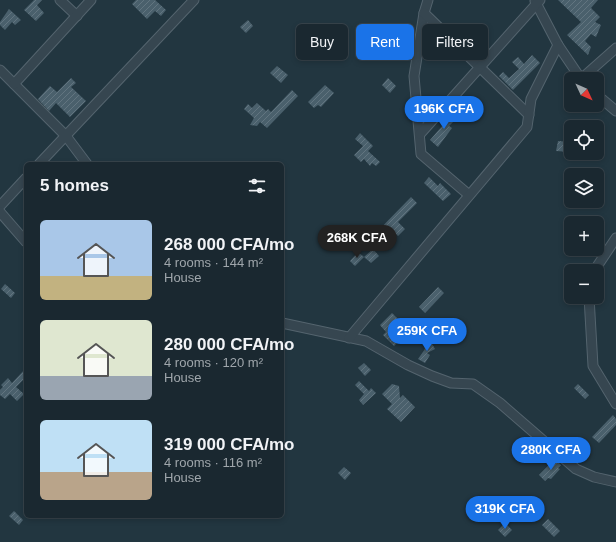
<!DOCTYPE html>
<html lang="en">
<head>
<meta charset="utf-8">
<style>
  body { margin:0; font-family:Helvetica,sans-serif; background:#233038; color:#f1f3f6; height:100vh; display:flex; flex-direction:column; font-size:15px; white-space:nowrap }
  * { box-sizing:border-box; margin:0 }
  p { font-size:13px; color:#9fa6ab }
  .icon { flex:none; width:22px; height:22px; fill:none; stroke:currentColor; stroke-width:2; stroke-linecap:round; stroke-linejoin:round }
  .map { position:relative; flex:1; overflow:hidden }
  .side { position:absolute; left:24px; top:162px; width:260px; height:356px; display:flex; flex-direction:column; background:#1a2830; border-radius:6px; box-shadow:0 2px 6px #0003,0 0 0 1px #38444c }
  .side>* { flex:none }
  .guide { position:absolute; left:296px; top:24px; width:260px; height:36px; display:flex; gap:8px }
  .needle { width:26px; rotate:134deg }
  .tools { position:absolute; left:564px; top:72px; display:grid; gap:8px }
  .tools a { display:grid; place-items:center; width:40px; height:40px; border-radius:6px; background:#1a2830; box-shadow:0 2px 6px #0003,0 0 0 1px #38444c; font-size:20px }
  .price { position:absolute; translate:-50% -34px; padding:0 9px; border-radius:14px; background:#1a73e8; color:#fff; font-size:13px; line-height:26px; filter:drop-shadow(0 1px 2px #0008) }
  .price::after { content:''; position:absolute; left:50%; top:24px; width:12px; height:9px; margin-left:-6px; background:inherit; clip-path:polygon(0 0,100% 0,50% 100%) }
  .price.on { background:#222; color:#fff }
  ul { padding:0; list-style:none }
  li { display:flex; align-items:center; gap:12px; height:100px; padding:0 16px }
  li span { display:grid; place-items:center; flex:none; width:112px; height:80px; border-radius:6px; color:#555 }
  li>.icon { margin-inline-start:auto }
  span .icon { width:48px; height:48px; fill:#fffc; stroke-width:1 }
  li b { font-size:17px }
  h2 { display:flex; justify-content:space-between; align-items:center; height:48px; padding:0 16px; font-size:17px }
  .tag { padding:0 14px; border-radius:6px; background:#1a2830; box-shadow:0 2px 6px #0003,0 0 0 1px #38444c; font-size:14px; line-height:36px }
  .tag.on { background:#1a73e8; color:#fff }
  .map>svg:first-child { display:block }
  .building { fill:url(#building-hatch) }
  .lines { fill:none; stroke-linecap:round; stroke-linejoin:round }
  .minor-casing { stroke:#54646e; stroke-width:11 }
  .minor { stroke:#364650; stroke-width:9 }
</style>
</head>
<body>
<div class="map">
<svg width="616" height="542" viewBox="0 0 616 542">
  <defs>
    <pattern id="building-hatch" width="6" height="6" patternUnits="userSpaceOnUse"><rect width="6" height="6" fill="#4a606c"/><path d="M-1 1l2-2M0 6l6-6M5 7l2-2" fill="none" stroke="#627580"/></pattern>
  </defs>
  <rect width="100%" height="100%" fill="#223640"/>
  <g class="building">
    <polygon points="34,0 42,0 37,5 44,13 36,21 24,10"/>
    <polygon points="136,0 155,0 166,10 161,16 155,11 147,19 132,4"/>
    <polygon points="558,0 598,0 591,8 600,17 595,22 601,25 596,37 591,34 585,41 591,47 588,55 567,35 581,22"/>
    <polygon points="9,9 21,20 15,25 12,22 5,30 0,25 0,22"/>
    <polygon points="248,20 253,26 246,33 240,27"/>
    <polygon points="532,55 540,63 513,90 499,76 503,72 509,78 519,69 512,62 518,57 524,64"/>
    <polygon points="277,66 288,75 281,83 270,73"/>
    <polygon points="71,78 76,83 71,87 86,101 70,117 56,103 49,111 38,99 50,86 57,92"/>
    <polygon points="388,78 396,86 390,93 382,85"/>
    <polygon points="325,85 334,93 321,107 318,105 314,108 308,102"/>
    <polygon points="292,90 298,96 267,128 260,122 257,126 250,125 254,118 244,109 248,104 252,108 257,103 266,111 268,109 271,112"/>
    <polygon points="450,110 458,117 449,126 452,128 438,147 430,140 449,118 446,115"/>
    <polygon points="360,133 373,146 368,151 380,162 376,166 372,163 370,166 364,159 361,162 354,155 363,146 355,139"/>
    <polygon points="558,141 571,142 571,152 556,151"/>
    <polygon points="429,177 438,186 440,183 451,194 443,201 424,183"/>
    <polygon points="411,197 417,203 398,222 405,229 398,236 392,230 378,244 371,238"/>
    <polygon points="373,249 379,256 371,263 364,257"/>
    <polygon points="358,252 364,257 355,266 350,261"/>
    <polygon points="5,284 15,293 11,298 1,289"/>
    <polygon points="438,287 444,293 425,313 419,307"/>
    <polygon points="392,313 398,319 393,325 404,336 394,346 383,335 386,332 380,325"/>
    <polygon points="431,342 435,349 427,353 430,355 425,363 418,359 425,349 424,346"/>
    <polygon points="364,363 371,370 365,376 358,368"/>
    <polygon points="26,368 26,377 16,387 24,394 17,401 10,394 5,399 0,395 0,390 3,387 1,385 8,378 12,383"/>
    <polygon points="359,381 369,391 371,388 376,393 363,405 359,400 364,394 355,385"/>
    <polygon points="392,384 399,386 400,398 403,395 415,407 401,422 387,409 392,404 382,394"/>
    <polygon points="578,384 589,395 585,399 574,388"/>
    <polygon points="613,415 616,419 616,425 599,443 592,437"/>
    <polygon points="555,459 561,465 558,468 560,469 551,479 548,478 545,481 539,475"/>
    <polygon points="344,467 351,473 345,480 338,473"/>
    <polygon points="14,511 23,520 19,525 9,516"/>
    <polygon points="548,519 560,531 554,537 542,525"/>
    <polygon points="505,523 512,530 505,537 498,530"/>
  </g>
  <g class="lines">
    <g class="minor-casing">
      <g id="minor">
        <polyline points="60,0 77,16"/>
        <polyline points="428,0 424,13 414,76 421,154 469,195"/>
        <polyline points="535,1 558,45 581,79"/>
        <polyline points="424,13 529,115"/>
        <polyline points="0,70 66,136 87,164"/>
        <polyline points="581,79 616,48"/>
        <polyline points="14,84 91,0"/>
        <polyline points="597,95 616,111"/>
        <polyline points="420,134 540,0"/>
        <polyline points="39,164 194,0"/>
        <polyline points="0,206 26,178"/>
        <polyline points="0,212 26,242"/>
        <polyline points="594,271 616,238"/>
        <polyline points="589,297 593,366 616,404"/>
        <polyline points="282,323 366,341 408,365 432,376 451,383 473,384 500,403 576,469 594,477 616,482"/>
        <polyline points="349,338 527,127 531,99 558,45"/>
      </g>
    </g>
    <use href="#minor" class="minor"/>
  </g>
</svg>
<div class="tools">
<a><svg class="needle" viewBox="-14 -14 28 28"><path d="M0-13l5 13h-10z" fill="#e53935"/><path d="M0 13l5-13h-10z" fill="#9fa6ab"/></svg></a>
<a><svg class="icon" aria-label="locate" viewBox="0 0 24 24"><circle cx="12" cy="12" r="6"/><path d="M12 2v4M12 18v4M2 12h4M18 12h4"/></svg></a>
<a><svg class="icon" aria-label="layers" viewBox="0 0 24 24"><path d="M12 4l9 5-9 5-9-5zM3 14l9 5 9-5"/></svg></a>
<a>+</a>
<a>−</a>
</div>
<b class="price" style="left:444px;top:130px">196K CFA</b>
<b class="price on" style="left:357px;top:259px">268K CFA</b>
<b class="price" style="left:427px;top:352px">259K CFA</b>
<b class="price" style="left:551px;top:471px">280K CFA</b>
<b class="price" style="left:505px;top:530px">319K CFA</b>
<div class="guide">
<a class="tag">Buy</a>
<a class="tag on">Rent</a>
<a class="tag">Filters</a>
</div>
<section class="side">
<h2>5 homes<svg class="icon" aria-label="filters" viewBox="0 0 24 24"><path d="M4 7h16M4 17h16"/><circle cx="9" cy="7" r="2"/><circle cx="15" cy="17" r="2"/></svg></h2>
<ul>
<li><span style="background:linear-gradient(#a9c7e8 70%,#c2b280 0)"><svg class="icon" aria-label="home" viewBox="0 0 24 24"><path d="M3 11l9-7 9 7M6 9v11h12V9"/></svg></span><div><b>268 000 CFA/mo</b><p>4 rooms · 144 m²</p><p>House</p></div></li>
<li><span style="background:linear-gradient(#dfe7d0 70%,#9aa5b1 0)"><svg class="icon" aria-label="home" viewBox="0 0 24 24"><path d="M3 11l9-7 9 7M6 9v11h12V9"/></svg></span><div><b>280 000 CFA/mo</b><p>4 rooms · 120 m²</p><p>House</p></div></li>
<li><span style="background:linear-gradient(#bfe0f5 65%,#b9a48a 0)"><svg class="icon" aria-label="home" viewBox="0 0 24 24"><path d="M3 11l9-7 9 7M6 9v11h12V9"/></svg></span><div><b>319 000 CFA/mo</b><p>4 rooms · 116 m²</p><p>House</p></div></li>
</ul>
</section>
</div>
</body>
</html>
